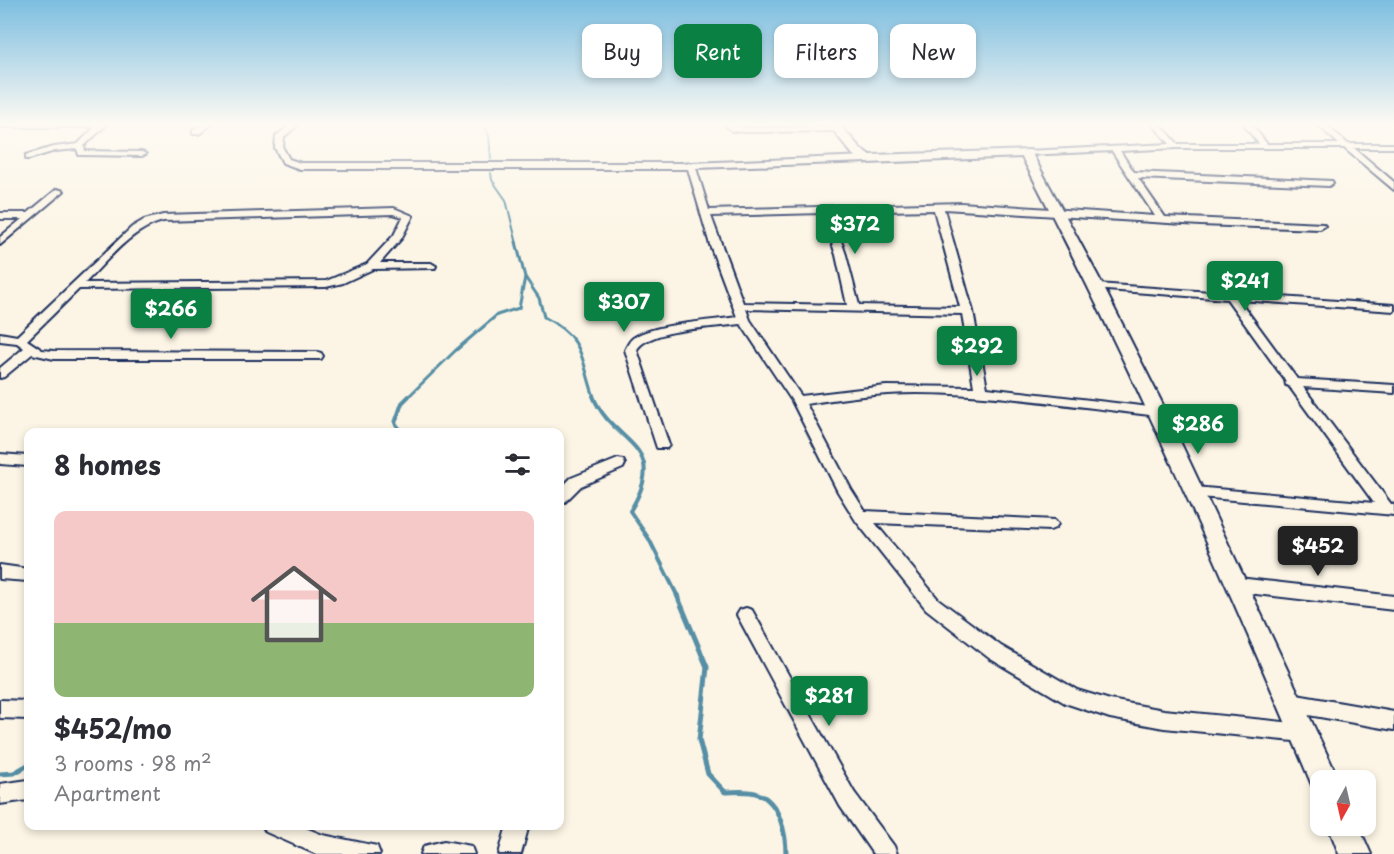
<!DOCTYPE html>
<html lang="en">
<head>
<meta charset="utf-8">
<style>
  body { margin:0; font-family:"Playpen Sans",sans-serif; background:#f2f2f3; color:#2b2b33; height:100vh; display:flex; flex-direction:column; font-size:22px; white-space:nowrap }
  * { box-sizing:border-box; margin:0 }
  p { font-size:20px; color:#7c7c81 }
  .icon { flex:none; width:33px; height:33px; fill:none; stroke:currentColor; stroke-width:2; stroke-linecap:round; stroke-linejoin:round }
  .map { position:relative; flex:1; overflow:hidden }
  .details { position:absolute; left:24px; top:428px; width:540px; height:402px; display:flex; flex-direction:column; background:#fff; border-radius:12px; box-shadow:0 3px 9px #0003 }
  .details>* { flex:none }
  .banner { position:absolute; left:582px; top:24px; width:570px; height:54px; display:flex; gap:12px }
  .needle { width:39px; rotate:188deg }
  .buttons { position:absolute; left:1310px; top:770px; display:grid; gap:12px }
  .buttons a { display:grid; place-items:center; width:66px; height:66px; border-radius:12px; background:#fff; box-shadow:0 3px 9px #0003; font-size:30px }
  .price { position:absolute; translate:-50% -51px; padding:0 14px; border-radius:6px; background:#0b8043; color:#fff; font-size:20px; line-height:39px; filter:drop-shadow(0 2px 3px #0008) }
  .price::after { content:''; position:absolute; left:50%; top:36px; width:18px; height:14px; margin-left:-9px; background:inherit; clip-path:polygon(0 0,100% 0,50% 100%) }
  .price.active { background:#222; color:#fff }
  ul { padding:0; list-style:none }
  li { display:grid; align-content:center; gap:12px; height:318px; padding:0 30px }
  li+li { border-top:2px solid #e1e1e2 }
  li span { display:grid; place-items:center; height:186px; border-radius:12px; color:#555 }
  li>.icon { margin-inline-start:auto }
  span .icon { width:108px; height:108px; fill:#fffc; stroke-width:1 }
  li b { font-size:26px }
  h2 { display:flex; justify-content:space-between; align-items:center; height:72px; padding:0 30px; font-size:26px }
  .tag { padding:0 21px; border-radius:12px; background:#fff; box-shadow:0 3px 9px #0003; font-size:21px; line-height:54px }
  .tag.active { background:#0b8043; color:#fff }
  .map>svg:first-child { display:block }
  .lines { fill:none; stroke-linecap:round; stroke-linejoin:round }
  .stream-far3 { stroke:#568ea5; stroke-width:2 }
  .stream-far2 { stroke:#568ea5; stroke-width:3 }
  .stream-far1 { stroke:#568ea5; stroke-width:4 }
  .stream { stroke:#568ea5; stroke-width:5 }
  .street-casing { stroke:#1b2f5e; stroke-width:4 }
  .secondary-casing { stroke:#1b2f5e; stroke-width:4 }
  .street { fill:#fcf5e5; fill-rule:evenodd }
  .secondary { fill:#fcf5e5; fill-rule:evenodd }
</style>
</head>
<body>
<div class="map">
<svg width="1394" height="854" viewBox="0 0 1394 854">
  <rect width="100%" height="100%" fill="#fcf5e5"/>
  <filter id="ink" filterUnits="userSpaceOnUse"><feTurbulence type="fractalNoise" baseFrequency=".0167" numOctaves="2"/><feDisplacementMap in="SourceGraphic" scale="12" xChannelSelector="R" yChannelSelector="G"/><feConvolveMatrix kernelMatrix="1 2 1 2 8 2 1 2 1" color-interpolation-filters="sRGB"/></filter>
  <g filter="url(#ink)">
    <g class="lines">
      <g class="stream-far3">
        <polyline points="484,125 489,136 491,159"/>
        <polyline points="491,173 492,180 506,200 517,244"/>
      </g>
      <g class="stream-far2">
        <path d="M525 277 539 298 544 317C586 339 580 357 594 397"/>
        <polyline points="408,397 455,351 497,315 519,308 525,277 516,242"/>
      </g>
      <g class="stream-far1">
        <path d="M593 396C613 446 672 443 630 511L649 539 678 597"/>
        <polyline points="402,432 395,423 402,403 409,396"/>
      </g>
      <g class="stream">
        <path d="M677 595 707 667 699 740 708 774 725 792C735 792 749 790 758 794 780 802 786 834 786 854"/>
        <polyline points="0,774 14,773 28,765"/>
      </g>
      <g class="street-casing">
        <g id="street">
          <polygon points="0,125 106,125 84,146 85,151 142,152 146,154 142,156 82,155 79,155 77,149 55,151 29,159 26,159 26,155 54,147 78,144 95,127 0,127"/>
          <polygon points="202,125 211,125 199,134 193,134 193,130"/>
          <path d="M290 125H298L284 137 283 148 289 159 301 163H691L867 156 871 159 867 162 696 168 709 210 961 203 1155 216 1112 151 1026 155 1022 153 1026 151 1170 144 1153 125H1161L1178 144H1259L1244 125H1252L1267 144H1339L1318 125H1326L1348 144H1394V148H1354L1394 182V190L1344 148H1176L1120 151 1134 172 1332 181 1333 183 1329 186 1138 178 1165 217 1323 224 1325 226 1320 229 1200 225 944 209 973 311 987 388 1158 408 1163 409 1165 412 1163 415 1158 416C1077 407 997 393 916 393 879 393 842 398 806 404L851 489 865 511 1055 520 1058 524 1055 528 1050 530 875 523 938 599 1001 646 1077 690 1110 700 1164 710 1304 724 1311 726 1314 733 1311 740 1304 742 1164 728 1110 718 1065 703 989 658 926 609 856 521 838 492 792 401 741 324C719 327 647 329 637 350L669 445 667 448H657L625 350C627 346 629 341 633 338 652 324 712 321 737 317L710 245 688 169H300L283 163 275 148 276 136ZM934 210 960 307 859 305 846 255 831 212ZM822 213 836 255 847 305 743 303 711 216ZM746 309 962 314 974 387 886 386 801 396 750 320Z"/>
          <polygon points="725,125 748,128 837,127 841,129 837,131 748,132 732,131"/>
          <polygon points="57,189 64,191 0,245 0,237 22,219 0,219 0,213 28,213"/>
          <path d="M394 208 413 216 401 239 380 263H431L436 266 435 268 373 269 343 283 326 287 79 289 27 340 42 350 54 351 317 352 321 353 323 356 321 359H54L32 354 4 377 0 378V368L24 348 17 343 0 341V333L17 336 132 227 144 220 163 215ZM393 214 403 217 394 235 367 264 326 281 85 283C108 260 131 229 163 221Z"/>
          <polygon points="1097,284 1394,305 1394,311 1239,300 1297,379 1394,385 1394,393 1303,387 1391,504 1394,505 1394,515 1189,496 1187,492 1189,488 1194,487 1374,503 1289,386 1286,385 1285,380 1227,299 1093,289 1093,285"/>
          <polygon points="0,454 28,456 28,466 0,464"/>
          <polygon points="618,459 623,460 625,464 623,468 581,486 565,502 560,503 560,489 571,478"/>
          <polygon points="0,565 28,569 28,581 0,579"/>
          <polygon points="1239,578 1394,596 1394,610 1239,592 1233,590 1231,585 1233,580"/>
          <polygon points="746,608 752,610 854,792 894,846 897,854 873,854 840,806 737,615 740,610"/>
          <polygon points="1291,694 1394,712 1394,730 1291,712 1284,709 1282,703 1284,697"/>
          <polygon points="0,700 28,701 28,719 0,718"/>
          <polygon points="28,780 28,800 0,804 0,784"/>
          <polygon points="262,825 298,825 323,835 377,846 380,854 316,854 266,832"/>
          <polygon points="507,825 529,825 521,854 499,854"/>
          <polygon points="444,841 471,846 474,854 421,854 424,846"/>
        </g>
      </g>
      <g class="secondary-casing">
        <g id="secondary">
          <path d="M829 125H840L861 149 870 155 1030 150 1099 278 1163 405 1339 780H1320V793L1314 790C1224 576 1130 363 1022 157L867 163 853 155Z"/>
          <polygon points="1328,825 1358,825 1371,854 1339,854"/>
        </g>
      </g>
      <use href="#street" class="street"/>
      <use href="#secondary" class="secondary"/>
    </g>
  </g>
  <linearGradient id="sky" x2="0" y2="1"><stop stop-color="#7dbee0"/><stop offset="0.51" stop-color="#fefaf3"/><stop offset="1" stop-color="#fefaf3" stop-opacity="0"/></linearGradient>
  <rect width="1394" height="244" fill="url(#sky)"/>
</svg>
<div class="buttons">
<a><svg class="needle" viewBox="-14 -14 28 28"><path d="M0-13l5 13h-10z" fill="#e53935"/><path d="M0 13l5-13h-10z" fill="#7c7c81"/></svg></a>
</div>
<b class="price" style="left:855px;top:255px">$372</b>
<b class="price" style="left:1245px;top:312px">$241</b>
<b class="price" style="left:624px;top:333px">$307</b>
<b class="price" style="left:171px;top:340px">$266</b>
<b class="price" style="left:977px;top:377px">$292</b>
<b class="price" style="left:1198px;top:455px">$286</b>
<b class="price active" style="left:1318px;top:577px">$452</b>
<b class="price" style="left:829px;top:727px">$281</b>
<div class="banner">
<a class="tag">Buy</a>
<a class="tag active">Rent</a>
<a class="tag">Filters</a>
<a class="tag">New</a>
</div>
<section class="details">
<h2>8 homes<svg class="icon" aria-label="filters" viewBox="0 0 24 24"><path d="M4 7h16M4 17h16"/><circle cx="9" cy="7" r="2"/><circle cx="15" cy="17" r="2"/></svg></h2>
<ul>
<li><span style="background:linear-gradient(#f6c9c9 60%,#8fb573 0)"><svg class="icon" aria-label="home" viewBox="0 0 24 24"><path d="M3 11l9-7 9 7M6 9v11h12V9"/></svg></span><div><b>$452/mo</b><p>3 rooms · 98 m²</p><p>Apartment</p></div></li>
</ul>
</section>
</div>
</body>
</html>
